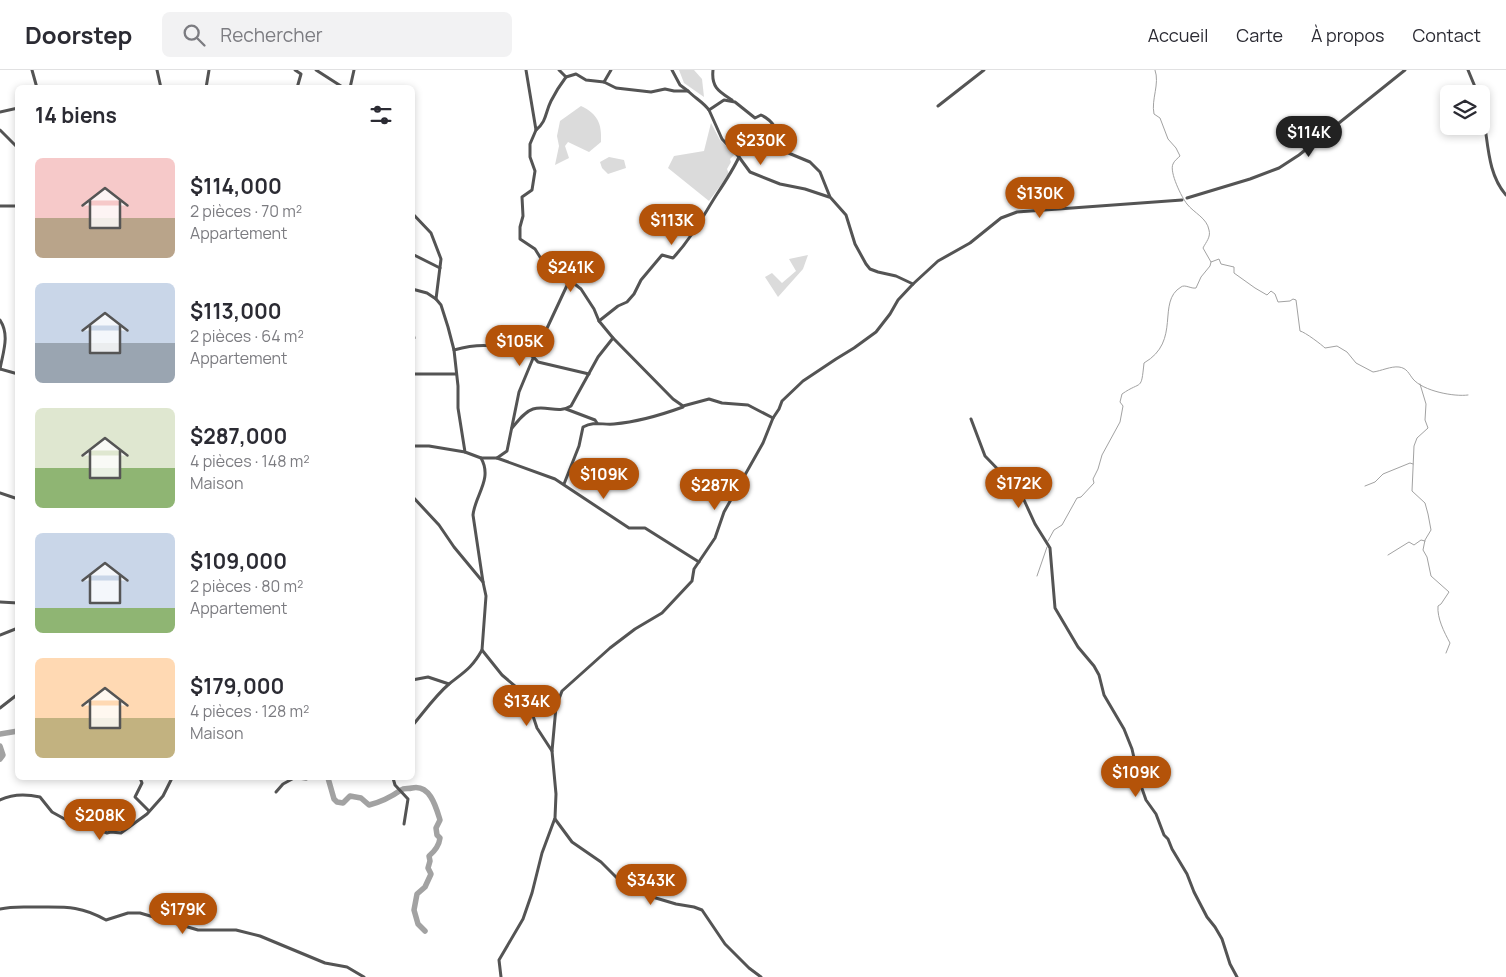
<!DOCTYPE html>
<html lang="fr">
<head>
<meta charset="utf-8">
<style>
  body { margin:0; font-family:Manrope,sans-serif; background:#f2f2f3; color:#2b2b33; height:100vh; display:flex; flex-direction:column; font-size:19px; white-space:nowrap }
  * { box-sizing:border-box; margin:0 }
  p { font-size:16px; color:#7c7c81 }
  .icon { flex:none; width:28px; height:28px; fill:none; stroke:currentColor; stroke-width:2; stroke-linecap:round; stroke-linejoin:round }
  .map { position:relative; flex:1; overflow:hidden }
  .sheet { position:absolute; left:15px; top:15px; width:400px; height:695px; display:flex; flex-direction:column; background:#fff; border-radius:8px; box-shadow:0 2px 8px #0003 }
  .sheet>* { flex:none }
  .tools { position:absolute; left:1440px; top:15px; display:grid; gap:10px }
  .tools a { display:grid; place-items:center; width:50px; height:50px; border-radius:8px; background:#fff; box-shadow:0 2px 8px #0003; font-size:25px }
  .price { position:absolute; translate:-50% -42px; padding:0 11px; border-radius:18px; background:#b45309; color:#fff; font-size:16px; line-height:32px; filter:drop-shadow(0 1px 2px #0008) }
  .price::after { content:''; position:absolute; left:50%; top:30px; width:15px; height:11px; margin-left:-8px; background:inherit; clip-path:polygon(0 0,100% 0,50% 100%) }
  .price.selected { background:#222; color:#fff }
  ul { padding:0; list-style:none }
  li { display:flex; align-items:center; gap:15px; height:125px; padding:0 20px }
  li span { display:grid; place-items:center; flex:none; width:140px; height:100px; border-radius:8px; color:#555 }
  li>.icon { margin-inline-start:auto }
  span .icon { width:60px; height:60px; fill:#fffc; stroke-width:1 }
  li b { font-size:21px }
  h2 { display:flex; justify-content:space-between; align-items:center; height:60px; padding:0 20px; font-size:21px }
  header { display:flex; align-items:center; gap:30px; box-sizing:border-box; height:70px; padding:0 25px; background:#fff; border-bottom:1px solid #e1e1e2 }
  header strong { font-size:24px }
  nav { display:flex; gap:28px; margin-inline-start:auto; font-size:18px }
  .search { width:350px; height:45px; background:#f2f2f3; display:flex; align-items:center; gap:12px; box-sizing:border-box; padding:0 18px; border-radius:8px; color:#7c7c81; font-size:19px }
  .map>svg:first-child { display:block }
  .green { fill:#dbdbdb }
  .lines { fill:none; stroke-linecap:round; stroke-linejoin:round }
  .stream { stroke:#a2a2a2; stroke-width:1 }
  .river { stroke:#a2a2a2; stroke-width:5.5 }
  .minor { stroke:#545454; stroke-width:3 }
</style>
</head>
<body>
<header>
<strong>Doorstep</strong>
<div class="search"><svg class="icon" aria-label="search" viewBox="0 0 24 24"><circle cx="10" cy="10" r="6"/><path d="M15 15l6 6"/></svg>Rechercher</div>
<nav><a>Accueil</a><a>Carte</a><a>À propos</a><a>Contact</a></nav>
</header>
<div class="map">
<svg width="1506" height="907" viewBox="0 0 1506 907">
  <rect width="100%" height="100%" fill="#fff"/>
  <g class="green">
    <polygon points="679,0 694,0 702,9 704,27 684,13"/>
    <path d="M581 36C598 44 602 54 601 72L589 82 568 72 565 76 569 88 555 95 559 76 557 66 560 51Z"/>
    <polygon points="711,53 720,70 735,84 730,89 731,92 727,99 729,104 709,131 668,98 674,86 704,81"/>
    <polygon points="609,87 624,90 626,98 608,104 602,98 600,92"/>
    <polygon points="808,185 803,199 778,227 765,207 772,203 782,213 796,201 789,189"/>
  </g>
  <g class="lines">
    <g class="stream">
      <path d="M1155 0C1160 14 1151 29 1154 44L1160 48 1168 69 1176 78 1180 86C1178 88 1174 91 1173 94 1169 102 1182 128 1187 134 1194 143 1207 148 1209 160 1211 167 1206 172 1203 178L1211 192 1219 189 1221 194 1234 197V203L1255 218 1267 225 1271 221 1275 224 1278 232 1290 231 1293 229 1296 230 1300 261C1305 262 1322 275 1325 278L1337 276 1347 282 1356 293 1373 302C1381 301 1391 296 1399 297 1407 298 1409 304 1413 309 1423 321 1454 327 1468 325"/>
      <path d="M1420 314 1426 334 1425 350 1428 358 1417 368 1414 376 1412 421 1425 433 1428 444 1431 460 1425 470 1423 480 1427 487 1431 506 1449 522 1441 534 1438 536C1437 548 1444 562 1450 573L1446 583"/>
      <polyline points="1365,416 1375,412 1383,404 1410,393 1413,394"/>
      <path d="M1048 471 1054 460 1062 455 1077 428 1081 427 1094 413 1093 409 1098 399 1102 385 1120 352 1123 336 1120 332 1122 324C1142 310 1141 322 1144 293 1182 271 1156 232 1181 217 1185 214 1191 219 1196 218L1201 207 1210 196 1211 192"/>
      <polyline points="1388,485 1409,472 1414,475 1421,470 1425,471"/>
      <polyline points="1037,506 1047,477"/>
    </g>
    <g class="river">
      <polyline points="0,664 18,661"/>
      <polyline points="0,676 3,685 0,689"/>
      <path d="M328 708 334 729 337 732 343 733 350 726 361 728 369 735C381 732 391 727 401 720 404 718 408 719 412 718 430 714 436 737 440 750L436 758 437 765 440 768C439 776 435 781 429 786L430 791 428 798 431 804 425 817 417 824 414 840 418 854 425 861"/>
    </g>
    <g class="minor">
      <polyline points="32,0 37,18"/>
      <polyline points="157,0 161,18"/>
      <polyline points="295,0 301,4 297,18"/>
      <polyline points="316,0 344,18"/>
      <polyline points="526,0 536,60 530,74 530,87 535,101 532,120 522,127 523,146 520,157 520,169 535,179 540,187 581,219 594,239 599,251 613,268 673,329 683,336 709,329 722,333 748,335 773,348"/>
      <path d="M559 0 566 7 576 4 586 10 604 12 616 18 651 22 665 19 674 21H688C695 28 703 32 709 40L724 30 735 32 755 48 761 45C777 52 780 68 786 82L810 92 820 102 830 127 846 145 855 174 866 194 870 199 878 202 896 206 913 214"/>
      <polyline points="672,0 680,15 688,21"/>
      <path d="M713 0C711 18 720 22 732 30"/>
      <polyline points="1468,0 1478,24"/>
      <polyline points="604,12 611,0"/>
      <polyline points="206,18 209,0"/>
      <polyline points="350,18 354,0"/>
      <polyline points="938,36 984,0"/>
      <path d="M1481 36C1489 66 1485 101 1506 125"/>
      <polyline points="709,40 722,69 739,87 750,102 780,114 805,119 829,127"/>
      <polyline points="0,42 18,38"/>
      <polyline points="0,60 18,78"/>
      <path d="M536 60C547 51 545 43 551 31 555 23 560 15 566 7"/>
      <polyline points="1187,128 1250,109 1279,98 1299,85 1405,0"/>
      <polyline points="0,136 18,136"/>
      <polyline points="412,143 431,163 441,189 436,229"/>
      <polyline points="412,184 440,198"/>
      <polyline points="18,191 18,192"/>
      <path d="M412 219 427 223 436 229 441 235 448 257 454 280 458 316V338L465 382 481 388C493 409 475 425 473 445L483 512"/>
      <path d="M0 250C10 265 3 282 0 299"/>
      <path d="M599 251 618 236 627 232 634 224 641 210 662 185 673 188C691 169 703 146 717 124 725 112 733 100 739 87"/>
      <polyline points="412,259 414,268 412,270"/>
      <path d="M454 280C480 273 493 275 518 281 527 284 532 284 538 292L589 304"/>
      <polyline points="0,299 18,304"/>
      <polyline points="412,304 456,304"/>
      <polyline points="566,339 595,350 597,353"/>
      <polyline points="971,349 985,386 1017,419 1024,430 1035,454 1050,478 1055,538 1078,577 1094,596 1099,605 1104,625 1124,659 1132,679 1139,710 1146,730 1156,744 1164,765 1168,769 1172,779 1187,804 1194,822 1207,847 1215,857 1222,869 1230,894 1237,907"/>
      <path d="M512 358C518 351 524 342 533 339 546 335 559 344 571 336L598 287 613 268"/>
      <polyline points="412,376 429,376 465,382"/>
      <polyline points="481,388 497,388 507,381 519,322 534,286 570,209"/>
      <polyline points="497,388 555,409 629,458 645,458 699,492"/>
      <path d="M564 414 579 376 583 357C594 351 602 355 614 354 637 352 661 345 683 337"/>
      <polyline points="0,423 18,429"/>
      <polyline points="412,426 439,455 454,477 483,512 486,526 482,580 502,605 522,622 528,631 537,658 552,681 556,724 555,748 542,783 532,823 523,849 499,890 501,907"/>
      <polyline points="0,532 18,533"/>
      <polyline points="0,565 18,558"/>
      <polyline points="412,610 428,607 449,614"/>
      <polyline points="0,638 18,624"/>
      <path d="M412 656C424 642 435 626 449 614 464 602 472 598 482 580"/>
      <polyline points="552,681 556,637 562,621 610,578 635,559 662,543 692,511 694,499 715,468 724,442 763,373 773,348 779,339 782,331 803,311 836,289 854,278 876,262 890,244 898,230 913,214 938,191 970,173 1001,148 1017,142 1182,130"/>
      <polyline points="140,708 142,713 135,727 149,741"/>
      <polyline points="297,708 306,709 309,708"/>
      <polyline points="393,708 395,715 408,729 404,754"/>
      <polyline points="276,722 283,714 294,708"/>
      <path d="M0 730C12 724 27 724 40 727L52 742 70 752H80L107 763 111 762 121 763 147 744 163 726 172 708"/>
      <polyline points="555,749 572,772 601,792 620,811 649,826 676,834 694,837 702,840 725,874 749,898 761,907"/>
      <path d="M0 839C12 836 23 837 35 837 64 837 80 835 106 850L128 843H140L198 860H236L260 866 325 893 347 897 364 907"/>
    </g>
  </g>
</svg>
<div class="tools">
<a><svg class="icon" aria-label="layers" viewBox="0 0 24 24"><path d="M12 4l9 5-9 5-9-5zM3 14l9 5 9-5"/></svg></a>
</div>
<b class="price selected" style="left:1309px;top:88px">$114K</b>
<b class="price" style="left:761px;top:96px">$230K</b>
<b class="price" style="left:1040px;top:149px">$130K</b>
<b class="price" style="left:672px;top:176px">$113K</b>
<b class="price" style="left:571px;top:223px">$241K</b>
<b class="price" style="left:520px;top:297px">$105K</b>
<b class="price" style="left:604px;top:430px">$109K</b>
<b class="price" style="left:1019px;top:439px">$172K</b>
<b class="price" style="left:715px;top:441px">$287K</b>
<b class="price" style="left:527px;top:657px">$134K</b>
<b class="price" style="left:1136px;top:728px">$109K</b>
<b class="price" style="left:100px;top:771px">$208K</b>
<b class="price" style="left:651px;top:836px">$343K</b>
<b class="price" style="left:183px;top:865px">$179K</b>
<section class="sheet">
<h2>14 biens<svg class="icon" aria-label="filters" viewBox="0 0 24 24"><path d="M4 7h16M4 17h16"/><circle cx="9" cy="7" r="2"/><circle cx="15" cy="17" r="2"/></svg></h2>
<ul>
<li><span style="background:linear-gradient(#f6c9c9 60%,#b9a48a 0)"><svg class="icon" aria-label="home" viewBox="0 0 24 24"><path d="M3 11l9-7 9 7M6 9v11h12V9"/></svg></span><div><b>$114,000</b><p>2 pièces · 70 m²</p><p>Appartement</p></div></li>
<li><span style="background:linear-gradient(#c9d6e8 60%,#9aa5b1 0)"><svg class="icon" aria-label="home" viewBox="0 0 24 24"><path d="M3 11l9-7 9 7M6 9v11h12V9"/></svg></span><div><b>$113,000</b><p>2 pièces · 64 m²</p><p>Appartement</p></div></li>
<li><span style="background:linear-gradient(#dfe7d0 60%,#8fb573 0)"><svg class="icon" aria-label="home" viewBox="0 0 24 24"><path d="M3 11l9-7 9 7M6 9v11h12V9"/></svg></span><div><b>$287,000</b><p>4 pièces · 148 m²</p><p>Maison</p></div></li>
<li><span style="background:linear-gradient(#c9d6e8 75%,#8fb573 0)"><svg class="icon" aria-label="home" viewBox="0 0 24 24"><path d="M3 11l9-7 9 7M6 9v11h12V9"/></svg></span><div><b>$109,000</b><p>2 pièces · 80 m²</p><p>Appartement</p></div></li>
<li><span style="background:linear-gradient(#ffd9b3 60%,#c2b280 0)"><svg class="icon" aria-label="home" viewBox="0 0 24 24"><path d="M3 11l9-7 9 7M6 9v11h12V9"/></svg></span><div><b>$179,000</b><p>4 pièces · 128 m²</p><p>Maison</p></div></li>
</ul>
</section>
</div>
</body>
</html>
